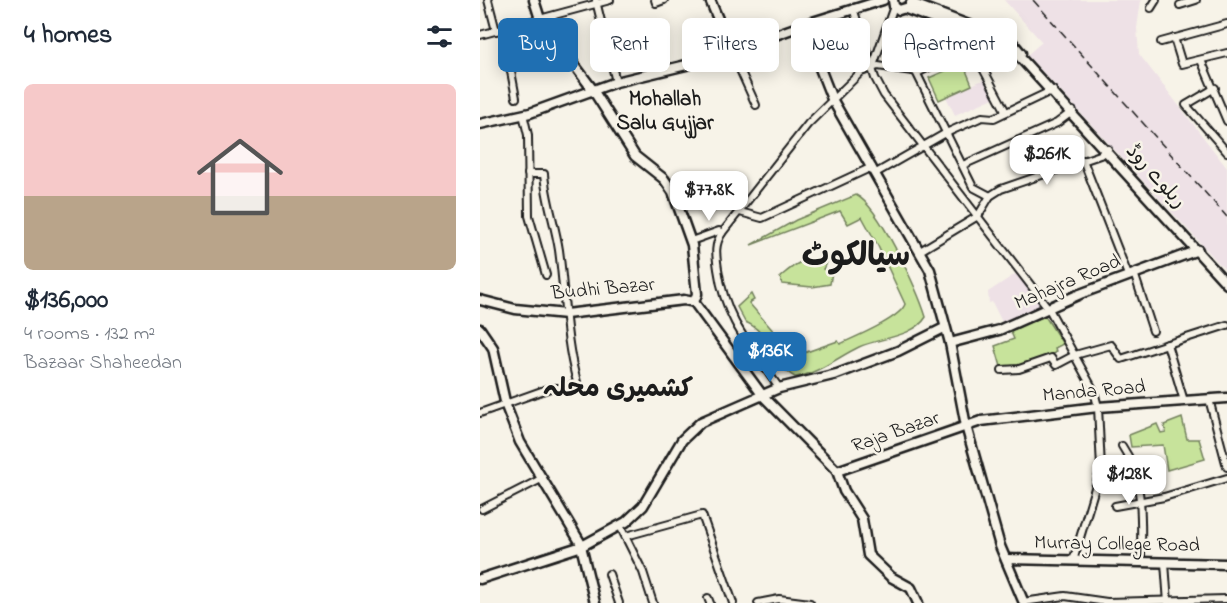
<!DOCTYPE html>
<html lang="en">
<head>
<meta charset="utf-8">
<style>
  body { margin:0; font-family:"Indie Flower","Playpen Sans Arabic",sans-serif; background:#f6f6f7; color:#1f2937; height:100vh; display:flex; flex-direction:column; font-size:22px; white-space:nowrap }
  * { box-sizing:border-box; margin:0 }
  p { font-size:20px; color:#747a83 }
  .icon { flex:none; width:33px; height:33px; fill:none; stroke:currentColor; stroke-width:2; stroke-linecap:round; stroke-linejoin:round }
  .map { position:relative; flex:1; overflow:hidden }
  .panel { display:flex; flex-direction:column; background:#fff; width:480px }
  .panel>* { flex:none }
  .banner { position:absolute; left:18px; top:18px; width:570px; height:54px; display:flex; gap:12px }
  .price { position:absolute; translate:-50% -51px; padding:0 14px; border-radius:12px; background:#fff; color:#222; font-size:20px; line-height:39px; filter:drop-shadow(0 2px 3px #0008) }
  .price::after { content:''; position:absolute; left:50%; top:36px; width:18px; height:14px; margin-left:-9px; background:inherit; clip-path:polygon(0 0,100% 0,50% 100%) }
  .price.selected { background:#1f6fb2; color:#fff }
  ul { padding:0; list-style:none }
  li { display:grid; align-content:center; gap:12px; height:318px; padding:0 24px }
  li+li { border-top:2px solid #e0e1e3 }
  li span { display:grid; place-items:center; height:186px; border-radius:9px; color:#555 }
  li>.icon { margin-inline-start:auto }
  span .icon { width:108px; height:108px; fill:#fffc; stroke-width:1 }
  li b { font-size:26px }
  h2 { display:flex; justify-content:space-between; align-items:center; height:72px; padding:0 24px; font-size:26px }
  .tag { padding:0 21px; border-radius:9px; background:#fff; box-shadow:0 3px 15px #0003; font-size:21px; line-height:54px }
  .tag.selected { background:#1f6fb2; color:#fff }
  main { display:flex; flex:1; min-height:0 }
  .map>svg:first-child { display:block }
  .built { fill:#eee1e6 }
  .green { fill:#c7e39b; stroke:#72805c; stroke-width:1.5 }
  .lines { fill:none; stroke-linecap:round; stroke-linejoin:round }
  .street-casing { stroke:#1c1c1c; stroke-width:10 }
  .secondary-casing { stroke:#1c1c1c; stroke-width:13 }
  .street { stroke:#f7f3e8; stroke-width:6 }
  .secondary { stroke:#f7f3e8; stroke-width:8 }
  .rail { stroke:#1c1c1c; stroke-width:1.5; stroke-dasharray:9 4.5; stroke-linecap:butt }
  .labels { text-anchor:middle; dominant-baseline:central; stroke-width:5; stroke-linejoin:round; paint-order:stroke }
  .street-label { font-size:20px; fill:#1c1c1c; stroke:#f7f3e8 }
  .neighbourhood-label { font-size:21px; font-weight:bold; fill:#1c1c1c; stroke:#f7f3e8 }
  .district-label { font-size:26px; font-weight:bold; fill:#1c1c1c; stroke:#f7f3e8 }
  .town-label { font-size:32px; font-weight:bold; fill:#1c1c1c; stroke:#f7f3e8 }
</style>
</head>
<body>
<main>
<section class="panel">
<h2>4 homes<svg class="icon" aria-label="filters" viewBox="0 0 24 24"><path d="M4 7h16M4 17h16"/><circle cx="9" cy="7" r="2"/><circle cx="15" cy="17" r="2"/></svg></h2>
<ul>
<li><span style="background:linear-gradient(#f6c9c9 60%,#b9a48a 0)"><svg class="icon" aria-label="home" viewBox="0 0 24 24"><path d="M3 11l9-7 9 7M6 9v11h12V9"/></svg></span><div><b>$136,000</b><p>4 rooms · 132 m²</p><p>Bazaar Shaheedan</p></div></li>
</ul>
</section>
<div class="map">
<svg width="747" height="603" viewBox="0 0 747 603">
  <rect width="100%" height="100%" fill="#f7f3e8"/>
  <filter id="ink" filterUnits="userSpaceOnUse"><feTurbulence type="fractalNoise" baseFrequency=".0167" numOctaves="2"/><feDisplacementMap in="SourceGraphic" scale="12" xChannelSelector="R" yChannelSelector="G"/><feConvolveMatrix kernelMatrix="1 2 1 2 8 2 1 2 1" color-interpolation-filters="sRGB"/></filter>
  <g filter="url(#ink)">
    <g class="built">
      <polygon points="524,0 661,0 657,28 659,54 747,168 747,272 547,55 562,42"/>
      <polygon points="509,77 518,96 475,115 466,97"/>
      <polygon points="540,271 569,309 525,328 512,302 509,303 508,292"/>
    </g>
    <g class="green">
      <polygon points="483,63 492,85 459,100 449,78"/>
      <path d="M376 195C399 206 438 291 446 317 434 337 399 338 379 347 358 357 338 374 315 377 292 365 289 330 265 322L257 307 271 294 274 300 269 303 315 356 358 341 360 344C375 337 421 318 425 304L397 244 382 217 368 224 360 211 271 245 316 220Z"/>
      <path d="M343 252 347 261 343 269 352 272 350 284 332 287 302 284 300 277C312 267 321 258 337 260Z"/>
      <path d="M565 316 583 344 575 348 576 351C565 366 540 369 522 370L515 346 534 339 530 330Z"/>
      <polygon points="702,418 707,439 719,439 725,459 687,470 683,445 651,447 649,435 677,424 681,433 686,432 684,425"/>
    </g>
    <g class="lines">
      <g class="street-casing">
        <g id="street">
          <polyline points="8,0 16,31"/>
          <polyline points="175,0 176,3 184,0"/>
          <polyline points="116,1 136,82"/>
          <polyline points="700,5 716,0"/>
          <polyline points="373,8 395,78 404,95 569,309 614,391 618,407 621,468 593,561"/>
          <polyline points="671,8 676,0"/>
          <polyline points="23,29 36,98"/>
          <polyline points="0,35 130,0"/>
          <polyline points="694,38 702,64 747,53"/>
          <polyline points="681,42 747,24"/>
          <polyline points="251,50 276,105"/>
          <polyline points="721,60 747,121"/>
          <polyline points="393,66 414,6"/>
          <polyline points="436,72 493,187 510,196"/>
          <polyline points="735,88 706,105 747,152"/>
          <polyline points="43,114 48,135 49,216 66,275"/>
          <polyline points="603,160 648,275"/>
          <polyline points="483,165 577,123 593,111"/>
          <polyline points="396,173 466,133 502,117 514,118 573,90"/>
          <polyline points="260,212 282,218 392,167"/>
          <polyline points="211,241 239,231 242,233"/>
          <polyline points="440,251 498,216 510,196 521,189 620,155 628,149"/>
          <polyline points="654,273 673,331"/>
          <polyline points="687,344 704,401"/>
          <polyline points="522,370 539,369 571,358 576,365 595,355 631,345 641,359 747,325"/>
          <path d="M299 388C271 347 245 320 238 269 236 255 234 245 242 233L328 124 381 72 398 66 439 72 476 54 499 61 526 112"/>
          <polyline points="729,399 747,467"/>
          <path d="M0 413 70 388H88L97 382C85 340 85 294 79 250 75 224 66 200 64 174H48"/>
          <path d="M642 446C665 479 661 523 661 562"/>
          <polyline points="635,506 684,497 747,478"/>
          <polyline points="2,509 63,478"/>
          <polyline points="140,526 163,572 173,603"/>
          <polyline points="146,536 222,515 253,603"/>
          <polyline points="685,563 688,603"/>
          <polyline points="129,574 139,603"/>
          <polyline points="228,598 230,603"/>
          <polyline points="543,602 585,596 627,602 747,599"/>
          <polyline points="278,603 299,599 330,603"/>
        </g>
      </g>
      <g class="secondary-casing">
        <g id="secondary">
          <polyline points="54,0 60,19 113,90 155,156 184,179 193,192 212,245 217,294 214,302"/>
          <polyline points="230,0 251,50"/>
          <polyline points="413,0 414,6 419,10 429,7"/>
          <polyline points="431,3 531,41 541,53"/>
          <polyline points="426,9 528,47 537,54 747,284"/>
          <polyline points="323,25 352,99 450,270 470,343 486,426 520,546 544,603"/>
          <polyline points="0,124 50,113 136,82 227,60 323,25 403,0"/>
          <polyline points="0,300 35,309 86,314 204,300 214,302"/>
          <polyline points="214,302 283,396 357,471 364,491 382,519 388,555 411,577 431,588 438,603"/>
          <polyline points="0,329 13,348 26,406 40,442 100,542 115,603"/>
          <polyline points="470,343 519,330 600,294 718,250"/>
          <polyline points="357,471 501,421 618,407 747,398"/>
          <polyline points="526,559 747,564"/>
          <polyline points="0,579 102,546 146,522 163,506 202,440 221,422 299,388 357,374 418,351 464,328"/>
        </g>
      </g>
      <use href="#street" class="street"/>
      <use href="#secondary" class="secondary"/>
      <polyline class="rail" points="553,0 747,217"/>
    </g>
  </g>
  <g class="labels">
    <g class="street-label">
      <text transform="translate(675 177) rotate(48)">ریلوے روڈ</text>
      <text transform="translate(588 283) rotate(-23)">Mahajra Road</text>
      <text transform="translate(123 290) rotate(-5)">Budhi Bazar</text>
      <text transform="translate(614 392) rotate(-5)">Manda Road</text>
      <text transform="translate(416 433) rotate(-19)">Raja Bazar</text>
      <text transform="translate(637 545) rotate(1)">Murray College Road</text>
    </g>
    <g class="neighbourhood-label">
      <text x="185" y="100">Mohallah<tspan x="185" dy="24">Salu Gujjar</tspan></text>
    </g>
    <g class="district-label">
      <text x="138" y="390">کشمیری محلہ</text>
    </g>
    <g class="town-label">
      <text x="376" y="257">سیالکوٹ</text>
    </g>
  </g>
</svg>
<b class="price" style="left:567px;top:186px">$261K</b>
<b class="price" style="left:229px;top:222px">$77.8K</b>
<b class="price selected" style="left:290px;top:383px">$136K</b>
<b class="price" style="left:649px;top:506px">$128K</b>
<div class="banner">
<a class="tag selected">Buy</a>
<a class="tag">Rent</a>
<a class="tag">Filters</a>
<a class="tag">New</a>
<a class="tag">Apartment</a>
</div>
</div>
</main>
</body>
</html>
